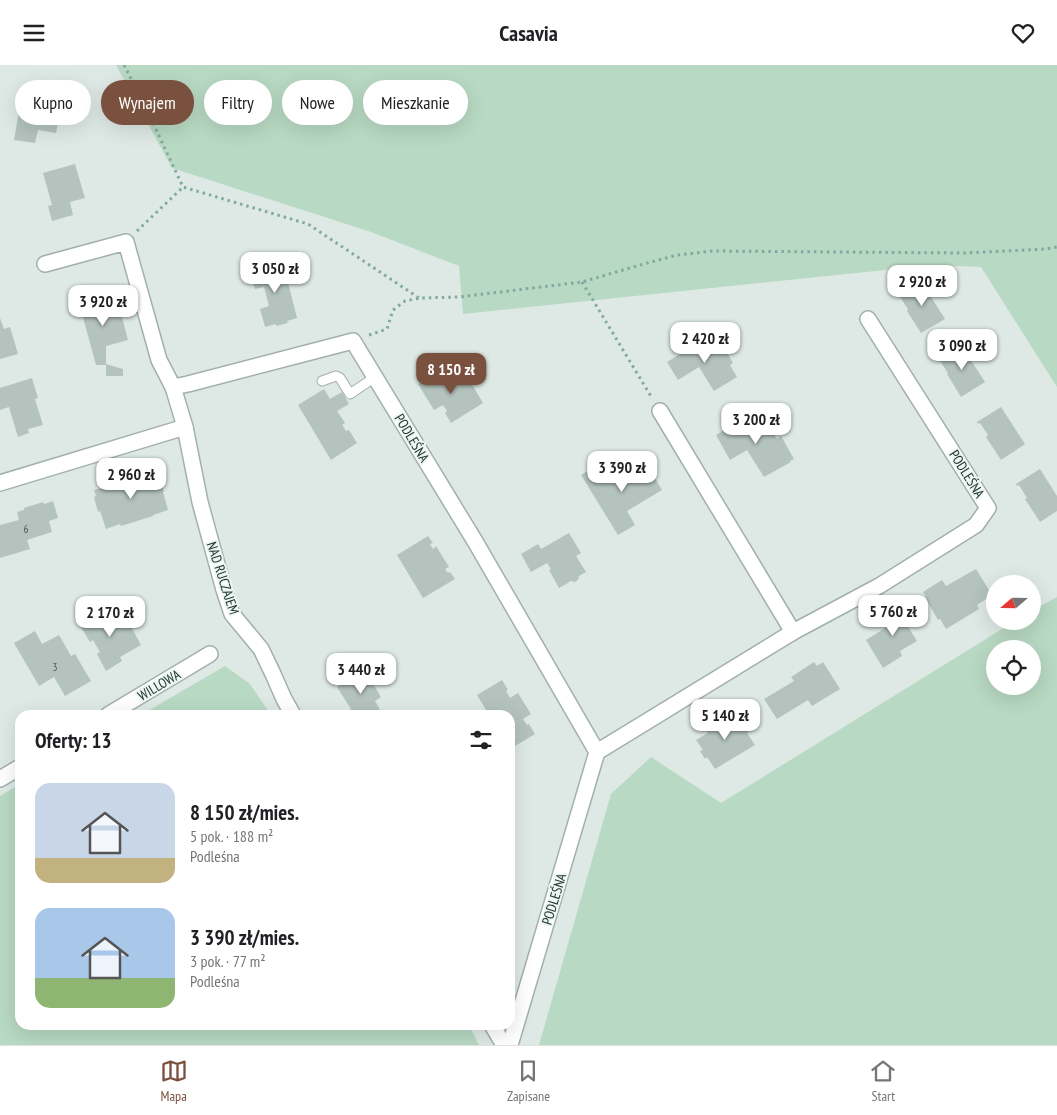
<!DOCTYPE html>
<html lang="pl">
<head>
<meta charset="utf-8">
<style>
  body { margin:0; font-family:"PT Sans Narrow",sans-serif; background:#f2f2f2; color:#202124; height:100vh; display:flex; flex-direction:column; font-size:19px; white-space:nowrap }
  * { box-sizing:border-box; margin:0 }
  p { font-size:16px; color:#757577 }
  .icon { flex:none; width:28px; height:28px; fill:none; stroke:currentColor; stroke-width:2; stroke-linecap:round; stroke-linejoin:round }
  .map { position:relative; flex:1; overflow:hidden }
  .drawer { position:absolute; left:15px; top:645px; width:500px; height:320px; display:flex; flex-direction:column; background:#fff; border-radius:15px; box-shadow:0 5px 20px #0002 }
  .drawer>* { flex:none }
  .banner { position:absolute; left:15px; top:15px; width:500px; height:45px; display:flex; gap:10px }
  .needle { width:32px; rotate:250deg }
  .controls { position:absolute; left:986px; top:510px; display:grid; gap:10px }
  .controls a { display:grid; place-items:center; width:55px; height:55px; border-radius:50%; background:#fff; box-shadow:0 5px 20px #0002; font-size:25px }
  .price { position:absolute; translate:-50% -42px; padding:0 11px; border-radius:10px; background:#fff; color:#222; font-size:16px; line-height:32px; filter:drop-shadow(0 1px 2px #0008) }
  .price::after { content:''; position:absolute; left:50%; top:30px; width:15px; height:11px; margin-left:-8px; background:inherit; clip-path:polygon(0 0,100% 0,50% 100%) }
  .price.on { background:#7a503e; color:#fff }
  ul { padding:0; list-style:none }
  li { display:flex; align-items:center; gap:15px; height:125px; padding:0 20px }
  li span { display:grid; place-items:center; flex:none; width:140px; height:100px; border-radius:15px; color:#555 }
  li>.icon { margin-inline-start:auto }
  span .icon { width:60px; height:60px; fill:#fffc; stroke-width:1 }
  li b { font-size:21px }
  h2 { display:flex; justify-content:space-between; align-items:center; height:60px; padding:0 20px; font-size:21px }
  .tag { padding:0 18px; border-radius:22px; background:#fff; box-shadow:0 5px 20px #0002; font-size:18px; line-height:45px }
  .tag.on { background:#7a503e; color:#fff }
  header { display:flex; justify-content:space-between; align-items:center; height:65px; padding:0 20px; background:#fff; font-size:22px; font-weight:700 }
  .menu { display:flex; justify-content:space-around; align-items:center; height:70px; border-top:1px solid #e0e0e0; background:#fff; font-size:14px; color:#757577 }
  .menu a { display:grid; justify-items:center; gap:2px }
  .menu .on { color:#7a503e }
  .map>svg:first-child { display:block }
  .green { fill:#b8d9c3; fill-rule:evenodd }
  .building { fill:#b4c3be }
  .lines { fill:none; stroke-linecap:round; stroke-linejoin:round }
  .service-casing { stroke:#a2b0ac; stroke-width:11 }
  .minor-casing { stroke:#a2b0ac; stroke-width:18 }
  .path { stroke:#80aaa0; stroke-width:3; stroke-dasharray:2.5 4; stroke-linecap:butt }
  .service { stroke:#fff; stroke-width:9 }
  .minor { stroke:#fff; stroke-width:15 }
  .labels { text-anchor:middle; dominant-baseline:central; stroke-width:4; stroke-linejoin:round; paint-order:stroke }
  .number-label { font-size:11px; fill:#465a56 }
  .street-label { font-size:14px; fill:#213733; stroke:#eef6f2 }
</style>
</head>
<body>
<header><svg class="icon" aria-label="menu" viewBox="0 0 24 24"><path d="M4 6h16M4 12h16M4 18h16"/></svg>Casavia<svg class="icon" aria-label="heart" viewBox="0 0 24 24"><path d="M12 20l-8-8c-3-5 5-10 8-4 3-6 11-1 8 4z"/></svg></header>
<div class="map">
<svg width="1057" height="980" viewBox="0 0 1057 980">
  <rect width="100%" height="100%" fill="#dee9e5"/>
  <g class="green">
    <polygon points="116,0 1057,0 1057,322 981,202 933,200 463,249 459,201 371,167 172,103"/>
    <path d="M1057 532V980H539L611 729 651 692 721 738 1015 556H1032L1033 545ZM995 584H1032V621H995Z"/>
    <polygon points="225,601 250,619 271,650 141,650"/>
    <polygon points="20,719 20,960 469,960 479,980 0,980 0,731"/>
  </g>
  <g class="building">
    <polygon points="21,35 61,43 56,68 38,65 35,78 14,75"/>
    <polygon points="75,99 85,133 70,137 73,150 52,156 48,141 52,140 43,108"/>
    <polygon points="271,198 272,200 283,198 297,253 287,256 288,258 276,261 276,259 265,262 260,244 269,241 264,222 255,224 250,206 260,203 260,201"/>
    <polygon points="921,216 945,254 921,268 907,246 908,244 900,232 899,233 898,231"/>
    <polygon points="108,225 113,242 119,241 128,275 106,281 106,299 123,304 123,311 106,311 106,300 96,300 78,234"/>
    <polygon points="0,253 4,264 10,262 18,289 0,294"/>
    <polygon points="713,273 720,285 724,282 733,298 730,300 737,312 714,326 699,302 678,315 667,297 690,283 692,286"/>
    <polygon points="961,280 985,317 961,332 947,309 948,308 940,296 939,297 937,295"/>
    <polygon points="443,304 452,320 467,311 483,338 451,358 445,348 447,346 443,340 434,345 418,319"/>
    <polygon points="32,313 38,333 35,334 43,360 28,364 29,368 18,372 9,342 0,345 0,323"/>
    <polygon points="324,324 330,334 342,327 349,339 337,346 345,358 342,360 346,366 349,365 357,378 331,395 298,340"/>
    <polygon points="1001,342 1025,379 1001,395 986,372 988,370 980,358 978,359 977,357"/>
    <polygon points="761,350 777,374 781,371 794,394 790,396 791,397 764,412 747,385 730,395 716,370 741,355 744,360"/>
    <polygon points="644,395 662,425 627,446 635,460 618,470 581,410 598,400 609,417"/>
    <polygon points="1040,404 1057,431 1057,446 1040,457 1025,434 1027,433 1019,420 1017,421 1016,419"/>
    <polygon points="156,407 158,412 159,412 164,427 163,427 168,445 153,450 153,451 121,461 120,459 106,464 100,446 98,447 94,432 96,431 94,425 106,422 106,424 113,422 112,418 137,411 138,414 145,412 144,410"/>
    <polygon points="53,436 58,453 49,456 52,467 27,475 30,484 0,493 0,460 19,455 17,447 24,445 24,443 43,437 44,439"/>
    <polygon points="569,468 581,488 576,491 586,507 579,511 578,515 575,517 571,516 559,523 549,505 551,504 547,498 531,507 521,489 538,479 541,484"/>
    <polygon points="428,471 433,478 430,479 433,484 436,481 449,502 445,504 448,508 450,507 455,514 423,533 397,490"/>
    <polygon points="976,504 992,530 977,540 979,544 946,564 940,554 938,555 926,534 927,534 923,527 942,515 946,521"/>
    <polygon points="903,539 914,556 907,560 917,576 900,586 902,591 883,603 866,575 890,560 883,551"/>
    <polygon points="95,547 102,560 123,547 141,580 120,592 122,596 106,606 97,589 100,587 93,575 90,577 78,557"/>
    <polygon points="35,566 42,579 59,570 71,591 75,589 91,616 65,631 54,612 39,621 14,578"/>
    <polygon points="814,597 817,601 823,597 840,624 812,641 808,635 777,654 764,634 794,616 791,612"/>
    <polygon points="365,605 381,632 375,636 383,650 349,650 347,647 351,644 337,622"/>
    <polygon points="502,615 508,625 506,626 510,633 518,628 531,649 523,654 527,660 529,659 535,669 510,684 510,650 489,650 477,630"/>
    <polygon points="737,650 743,660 745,659 749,666 747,668 755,680 715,704 707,692 705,694 700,686 703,685 696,675 708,668 705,664 723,653 725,657"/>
  </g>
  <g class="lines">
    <g class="service-casing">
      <polyline id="service" points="322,316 336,311 340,313 350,329 375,312"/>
    </g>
    <g class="minor-casing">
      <g id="minor">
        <polyline points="45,199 126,177 159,295 173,322 185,362 200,437 224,525 232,549 261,584 273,609 284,634 293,650"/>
        <polyline points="173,322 188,319 353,276 476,478 597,687"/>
        <polyline points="0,418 185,362"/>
        <polyline points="793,567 879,521 976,460 988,443 868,254"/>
        <polyline points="108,650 210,589"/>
        <polyline points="0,714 20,702"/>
        <polyline points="492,960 504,980"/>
        <polyline points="510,980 597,687 793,567 660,346"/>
      </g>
    </g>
    <g class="path">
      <polyline points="124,0 146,43 183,122 308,159 419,233"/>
      <polyline points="137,166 183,122"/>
      <polyline points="582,217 652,333"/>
      <polyline points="369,270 387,264 393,245 405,236 420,233 459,232 582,217 640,200 677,190 713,186 964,188 1046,184 1057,182"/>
    </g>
    <use href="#service" class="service"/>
    <use href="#minor" class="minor"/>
  </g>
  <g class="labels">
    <g class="number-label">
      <text x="26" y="464">6</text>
      <text x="55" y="602">3</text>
    </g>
    <g class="street-label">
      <text transform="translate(412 373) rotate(59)">PODLEŚNA</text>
      <text transform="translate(967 409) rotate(58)">PODLEŚNA</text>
      <text transform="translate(223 513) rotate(72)">NAD RUCZAJEM</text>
      <text transform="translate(159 620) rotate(-31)">WILLOWA</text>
      <text transform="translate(554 834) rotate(-73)">PODLEŚNA</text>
    </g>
  </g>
</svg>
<div class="controls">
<a><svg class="needle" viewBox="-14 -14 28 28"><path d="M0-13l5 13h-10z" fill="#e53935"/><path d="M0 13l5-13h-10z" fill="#757577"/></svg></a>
<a><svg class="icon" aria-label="locate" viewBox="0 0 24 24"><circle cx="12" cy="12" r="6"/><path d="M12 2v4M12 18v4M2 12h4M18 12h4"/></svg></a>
</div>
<b class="price" style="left:275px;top:229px">3 050 zł</b>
<b class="price" style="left:922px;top:242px">2 920 zł</b>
<b class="price" style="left:103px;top:262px">3 920 zł</b>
<b class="price" style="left:705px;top:299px">2 420 zł</b>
<b class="price" style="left:962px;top:306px">3 090 zł</b>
<b class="price on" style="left:451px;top:330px">8 150 zł</b>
<b class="price" style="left:756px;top:380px">3 200 zł</b>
<b class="price" style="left:622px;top:428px">3 390 zł</b>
<b class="price" style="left:131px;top:435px">2 960 zł</b>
<b class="price" style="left:893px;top:572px">5 760 zł</b>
<b class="price" style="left:110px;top:573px">2 170 zł</b>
<b class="price" style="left:361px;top:630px">3 440 zł</b>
<b class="price" style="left:725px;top:676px">5 140 zł</b>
<div class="banner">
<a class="tag">Kupno</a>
<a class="tag on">Wynajem</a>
<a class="tag">Filtry</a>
<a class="tag">Nowe</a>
<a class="tag">Mieszkanie</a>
</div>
<section class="drawer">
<h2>Oferty: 13<svg class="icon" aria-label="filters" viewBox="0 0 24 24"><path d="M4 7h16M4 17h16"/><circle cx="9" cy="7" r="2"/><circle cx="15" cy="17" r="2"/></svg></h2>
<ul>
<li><span style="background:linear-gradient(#c9d6e8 75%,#c2b280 0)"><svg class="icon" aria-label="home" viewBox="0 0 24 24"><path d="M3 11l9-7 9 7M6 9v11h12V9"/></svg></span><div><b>8 150 zł/mies.</b><p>5 pok. · 188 m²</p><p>Podleśna</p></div></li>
<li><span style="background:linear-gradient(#a9c7e8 70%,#8fb573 0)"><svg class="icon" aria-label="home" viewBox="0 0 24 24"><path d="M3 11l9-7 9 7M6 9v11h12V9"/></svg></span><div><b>3 390 zł/mies.</b><p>3 pok. · 77 m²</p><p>Podleśna</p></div></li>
</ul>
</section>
</div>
<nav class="menu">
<a class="on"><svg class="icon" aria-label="map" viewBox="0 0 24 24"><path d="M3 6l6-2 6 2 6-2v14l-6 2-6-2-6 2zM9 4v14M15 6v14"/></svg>Mapa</a>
<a><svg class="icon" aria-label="saved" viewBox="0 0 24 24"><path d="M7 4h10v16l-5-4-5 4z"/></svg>Zapisane</a>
<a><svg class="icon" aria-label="home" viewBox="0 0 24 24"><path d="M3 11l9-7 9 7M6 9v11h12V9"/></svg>Start</a>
</nav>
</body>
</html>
